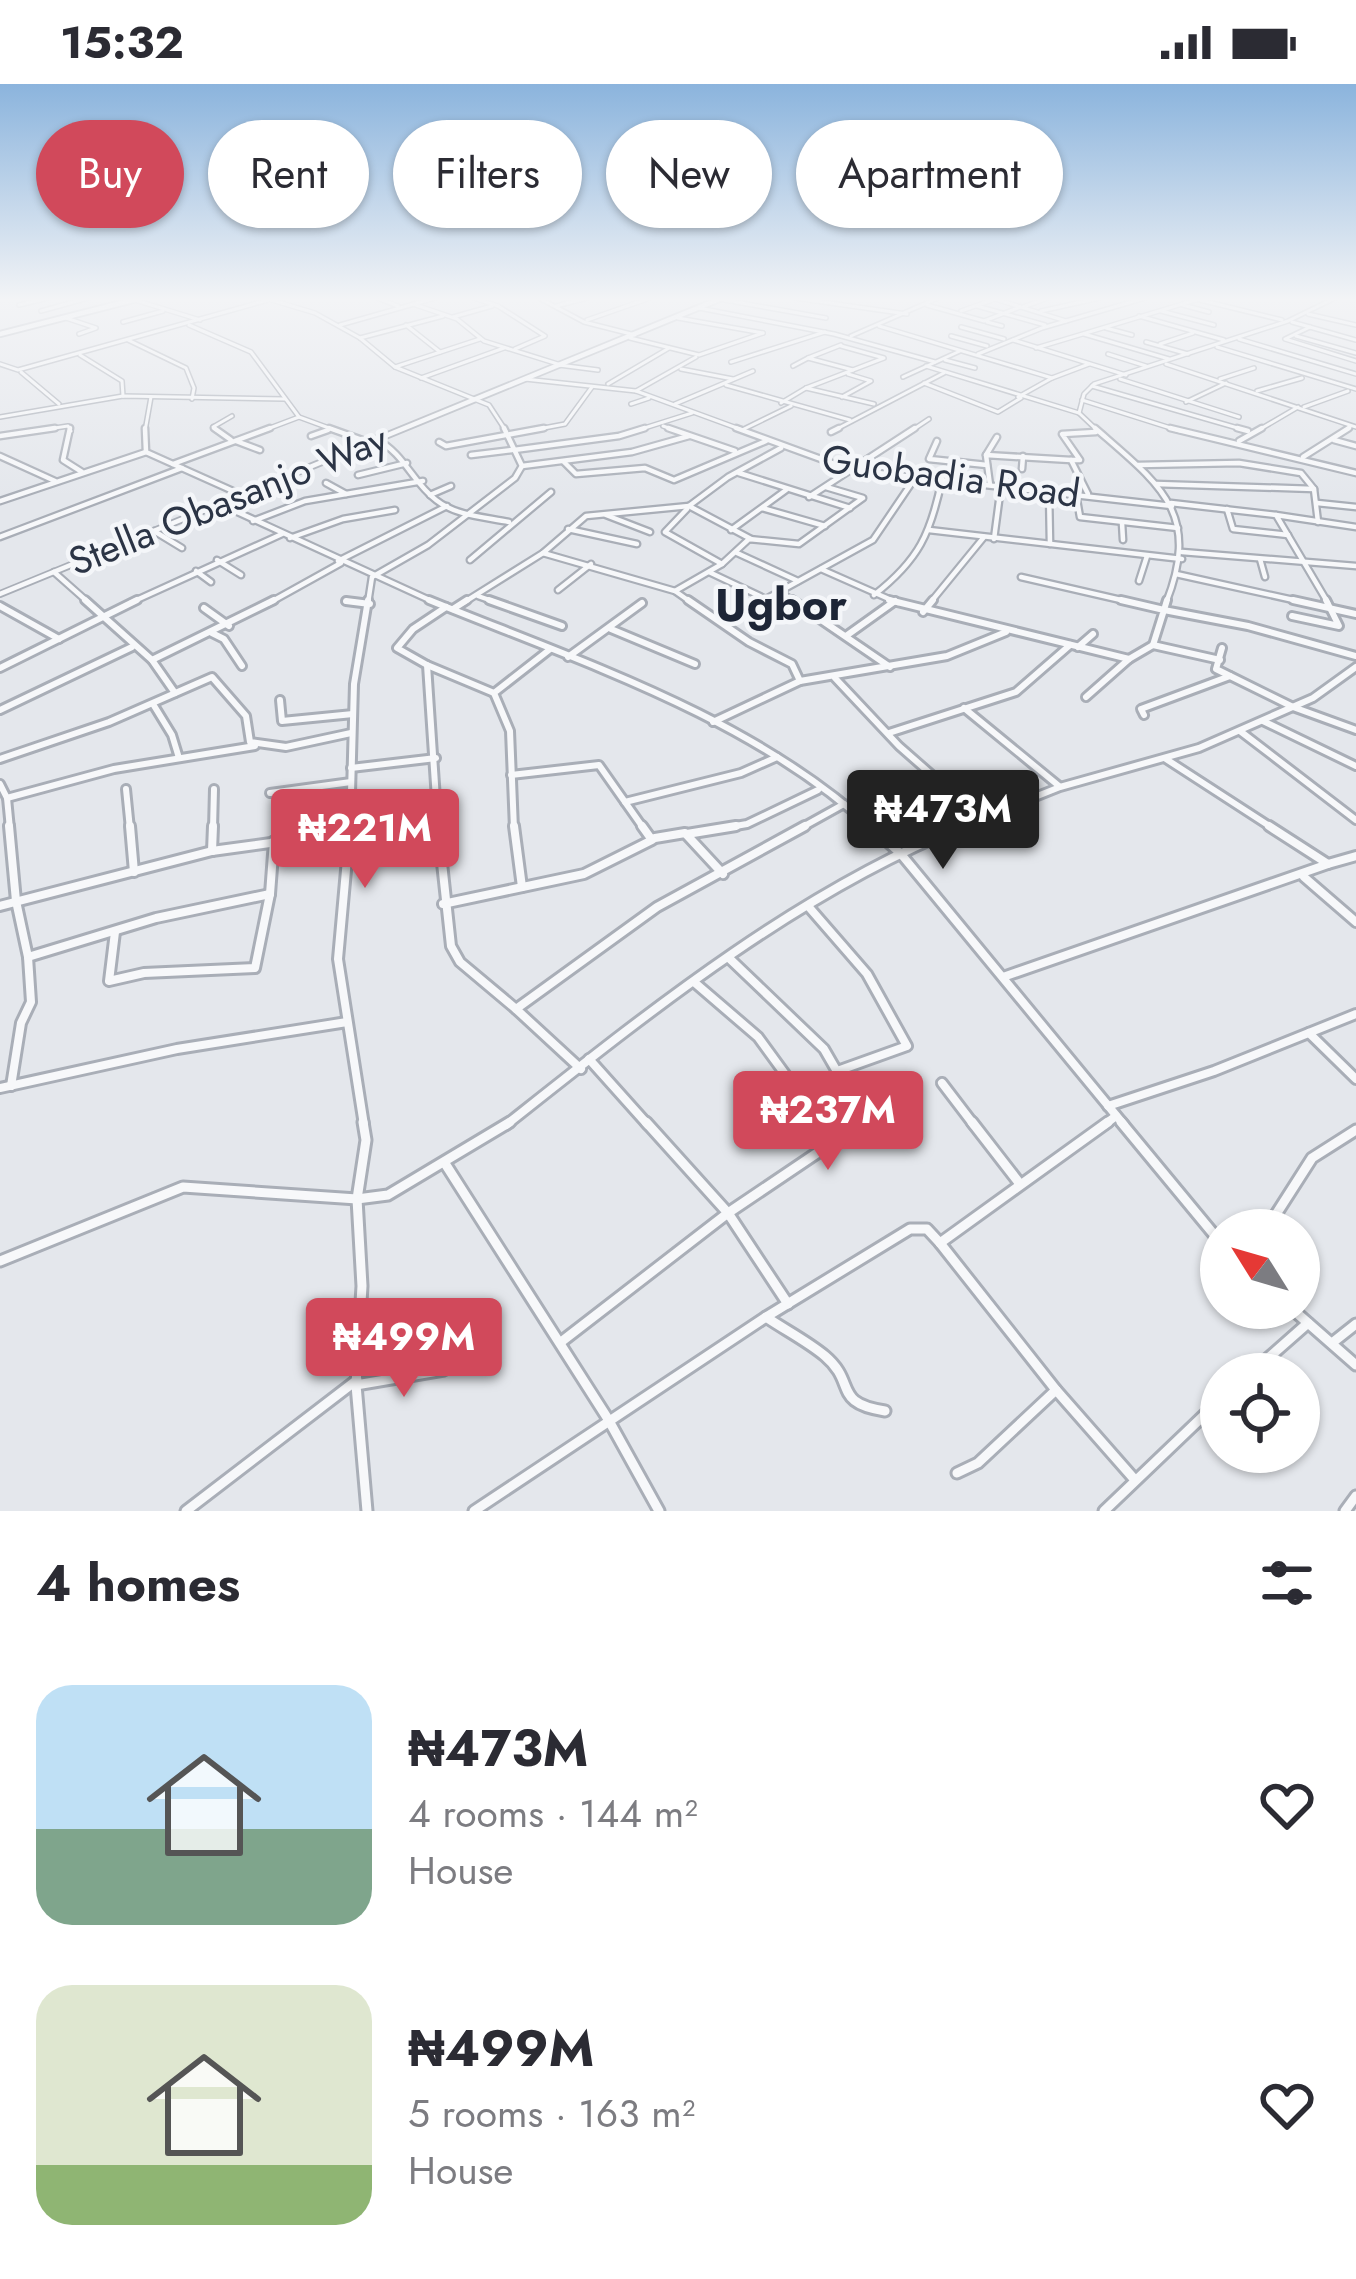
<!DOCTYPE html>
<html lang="en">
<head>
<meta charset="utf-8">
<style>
  body { margin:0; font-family:Jost,sans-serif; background:#f7f7f7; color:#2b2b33; height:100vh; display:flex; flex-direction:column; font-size:45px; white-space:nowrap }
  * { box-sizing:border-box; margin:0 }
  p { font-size:39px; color:#7c7c81 }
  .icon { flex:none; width:66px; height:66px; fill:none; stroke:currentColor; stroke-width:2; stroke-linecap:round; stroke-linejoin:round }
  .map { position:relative; height:1427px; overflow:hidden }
  .panel { display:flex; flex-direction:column; background:#fff; flex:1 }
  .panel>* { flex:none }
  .banner { position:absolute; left:36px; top:36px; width:1284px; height:108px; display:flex; gap:24px }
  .needle { width:78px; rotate:307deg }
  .tools { position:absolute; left:1200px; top:1125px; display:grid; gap:24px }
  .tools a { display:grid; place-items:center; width:120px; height:120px; border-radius:50%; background:#fff; box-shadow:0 3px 9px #0004; font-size:60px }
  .price { position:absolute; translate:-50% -102px; padding:0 27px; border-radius:12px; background:#d1495b; color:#fff; font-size:39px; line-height:78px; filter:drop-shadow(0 3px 6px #0008) }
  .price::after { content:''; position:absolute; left:50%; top:72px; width:36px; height:27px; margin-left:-18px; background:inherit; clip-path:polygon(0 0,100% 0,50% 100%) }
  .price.current { background:#222; color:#fff }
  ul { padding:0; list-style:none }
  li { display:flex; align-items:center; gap:36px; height:300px; padding:0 36px }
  li span { display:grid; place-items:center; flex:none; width:336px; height:240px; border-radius:36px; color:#555 }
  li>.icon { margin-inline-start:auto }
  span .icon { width:144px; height:144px; fill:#fffc; stroke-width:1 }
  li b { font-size:51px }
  h2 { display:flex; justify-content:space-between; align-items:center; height:144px; padding:0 36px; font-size:51px }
  .tag { padding:0 42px; border-radius:54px; background:#fff; box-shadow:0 3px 9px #0004; font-size:42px; line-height:108px }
  .tag.current { background:#d1495b; color:#fff }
  .status { display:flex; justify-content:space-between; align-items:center; height:84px; padding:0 60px; background:#fff; direction:ltr }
  .status svg { height:33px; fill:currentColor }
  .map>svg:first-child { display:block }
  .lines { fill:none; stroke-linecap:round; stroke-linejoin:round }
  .minor-far4-casing { stroke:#a9aeb7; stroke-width:6 }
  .minor-far3-casing { stroke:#a9aeb7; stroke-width:9 }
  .minor-far2-casing { stroke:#a9aeb7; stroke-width:12 }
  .minor-far1-casing { stroke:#a9aeb7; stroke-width:14 }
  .minor-casing { stroke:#a9aeb7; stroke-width:15 }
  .tertiary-casing { stroke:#a9aeb7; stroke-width:8 }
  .minor-far4 { stroke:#f7f8fa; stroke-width:3 }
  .minor-far3 { stroke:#f7f8fa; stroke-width:4.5 }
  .minor-far2 { stroke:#f7f8fa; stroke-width:6 }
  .minor-far1 { stroke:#f7f8fa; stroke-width:8 }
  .minor { stroke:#f7f8fa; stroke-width:9 }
  .tertiary { stroke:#f7f8fa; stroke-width:4.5 }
  .labels { text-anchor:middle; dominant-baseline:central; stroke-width:9; stroke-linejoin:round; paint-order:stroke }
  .far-street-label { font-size:39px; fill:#2b3445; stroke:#f4f6f9 }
  .far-quarter-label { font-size:45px; font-weight:bold; fill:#1d2536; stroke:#f4f6f9 }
</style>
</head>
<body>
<div class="status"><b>15:32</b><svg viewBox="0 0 49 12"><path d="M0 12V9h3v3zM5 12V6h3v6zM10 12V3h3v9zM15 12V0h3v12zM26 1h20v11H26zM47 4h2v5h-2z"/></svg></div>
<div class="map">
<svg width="1356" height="1427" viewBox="0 0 1356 1427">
  <rect width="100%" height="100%" fill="#e4e7ec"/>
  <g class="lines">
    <g class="minor-far4-casing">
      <g id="minor-far4">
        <polyline points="265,214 315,229 360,254 395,283 489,321 506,347"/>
        <polyline points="377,214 398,222"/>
        <polyline points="474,214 498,222 545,252 515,265"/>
        <polyline points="539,214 584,238 635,251"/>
        <polyline points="795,214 907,230"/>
        <polyline points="719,215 826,234"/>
        <polyline points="995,215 1066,237"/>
        <polyline points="1196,215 1282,236"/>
        <polyline points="135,216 200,236"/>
        <polyline points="413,220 457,235 484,257 561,281"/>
        <polyline points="19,221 48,214"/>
        <polyline points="927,221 984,237 1020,223"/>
        <polyline points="1183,221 1209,228"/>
        <polyline points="556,222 587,214"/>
        <polyline points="977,222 1045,241"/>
        <polyline points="1023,223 1048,214"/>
        <polyline points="699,224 834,250 935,278"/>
        <polyline points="41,227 88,214"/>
        <polyline points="961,227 998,214"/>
        <polyline points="1041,227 1100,214"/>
        <polyline points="1161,227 1214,241"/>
        <polyline points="1308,230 1356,241"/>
        <polyline points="1139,232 1224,256"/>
        <polyline points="453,233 492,222"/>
        <polyline points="66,234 96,244 79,250"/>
        <polyline points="678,234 763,249"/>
        <polyline points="587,236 650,214"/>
        <polyline points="123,238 163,227"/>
        <polyline points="987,238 1002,242"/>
        <polyline points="1292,238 1356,256"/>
        <polyline points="189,241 251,268 299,333 337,347"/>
        <polyline points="340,241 435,214"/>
        <polyline points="406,241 440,268"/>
        <polyline points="879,242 1052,294 1089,280"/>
        <polyline points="961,243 1004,255"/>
        <polyline points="1310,243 1285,255 1356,277"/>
        <polyline points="1106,244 1132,251"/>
        <polyline points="1084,250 1169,275"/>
        <polyline points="851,252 938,214"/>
        <polyline points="951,252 987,262"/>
        <polyline points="1296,252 1356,269"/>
        <polyline points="360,254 443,232"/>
        <polyline points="630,254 699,271 763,249"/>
        <polyline points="1239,255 1356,290"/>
        <polyline points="128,256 186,284 194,304 192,315"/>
        <polyline points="1013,256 1126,291"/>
        <polyline points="1146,258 1188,270"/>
        <polyline points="1160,260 1193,249"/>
        <polyline points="841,261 808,274 853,286"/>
        <polyline points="1217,263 1356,305"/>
        <polyline points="1036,264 1199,215"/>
        <polyline points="978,270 1042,244 1145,214"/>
        <polyline points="1108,270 1146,282"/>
        <polyline points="80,271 122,297 123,312"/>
        <polyline points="945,276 975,284"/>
        <polyline points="731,278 825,248"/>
        <polyline points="0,280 18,286 268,216"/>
        <polyline points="1166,280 1356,343"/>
        <polyline points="559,281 598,286"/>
        <polyline points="793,282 808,274"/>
        <polyline points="926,282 1079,329"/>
        <polyline points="395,283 480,255"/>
        <polyline points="681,285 733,295"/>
        <polyline points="21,288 59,320"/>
        <polyline points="903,293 960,267"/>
        <polyline points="421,294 504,264"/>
        <polyline points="525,295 636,307 745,347"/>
        <polyline points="1120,295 1239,333"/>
        <polyline points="1220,295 1254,284"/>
        <polyline points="924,299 998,328 1021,314"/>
        <polyline points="608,300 669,264"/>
        <polyline points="726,301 850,336"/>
        <polyline points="1092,302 1248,347"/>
        <polyline points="806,304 874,320"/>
        <polyline points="636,307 696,273"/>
        <polyline points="1257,307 1302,294"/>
        <polyline points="842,313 871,297 848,290"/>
        <polyline points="1018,313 1052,294"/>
        <polyline points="1082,316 1180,347"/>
        <polyline points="1186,318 1226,299"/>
        <polyline points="781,319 806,304 884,274 841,262"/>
        <polyline points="631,320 649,314"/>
        <polyline points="675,320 753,287"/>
        <polyline points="1304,323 1348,307"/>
        <polyline points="0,333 123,312 285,315"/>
        <polyline points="663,342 677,347"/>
        <polyline points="744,345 791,322"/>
        <polyline points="35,347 68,342 71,347"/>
        <polyline points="145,347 151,313"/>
        <polyline points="218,347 213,343 232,332"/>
        <polyline points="262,347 299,333"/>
        <polyline points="528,347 565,340 592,303"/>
        <polyline points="635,347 692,329"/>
        <polyline points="833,347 944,289"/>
        <polyline points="911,347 929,335"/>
        <polyline points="1098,347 1079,329 1084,310 1094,300 1288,237 1335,214"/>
        <polyline points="1257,347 1298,323"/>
        <polyline points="1344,347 1350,343"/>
      </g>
    </g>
    <g class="minor-far3-casing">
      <g id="minor-far3">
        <polyline points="70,344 63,376 82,388"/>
        <polyline points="145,344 146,368 242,411"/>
        <polyline points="214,344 231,356"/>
        <polyline points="329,344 368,358"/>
        <polyline points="668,344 735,367"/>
        <polyline points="736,344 851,386 1172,422"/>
        <path d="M1095 344C1159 400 1202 428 1166 519"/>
        <polyline points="1170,344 1356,389"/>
        <polyline points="1237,344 1248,347"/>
        <polyline points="831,348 839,344"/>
        <polyline points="0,352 55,344"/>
        <polyline points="311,352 328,346"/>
        <path d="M376 355C405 370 412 398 436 416 456 432 485 433 509 438"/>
        <polyline points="1334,356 1356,362"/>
        <polyline points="236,357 260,366"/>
        <polyline points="937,357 929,375 987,381"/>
        <polyline points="1239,357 1262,344"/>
        <polyline points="439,358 446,362 544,344"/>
        <polyline points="514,366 619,352 645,344"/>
        <polyline points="471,371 512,366"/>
        <polyline points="986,371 997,353"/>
        <polyline points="0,372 55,397"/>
        <polyline points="1303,373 1349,344"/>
        <polyline points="1071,376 1080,376 1062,350 1096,348"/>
        <polyline points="1071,376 1088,410"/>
        <polyline points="564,378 576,390 645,384 674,396 766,357"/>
        <polyline points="173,380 270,344"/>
        <polyline points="1138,381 1239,379 1301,389 1314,405 1318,438"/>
        <polyline points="522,382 632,368 689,352"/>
        <polyline points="1022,385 1023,372"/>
        <polyline points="739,389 850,424"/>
        <polyline points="358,391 407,379"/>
        <polyline points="326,399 346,410"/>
        <polyline points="1156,400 1314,405"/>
        <polyline points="990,401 986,371 1071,376"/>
        <polyline points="1049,407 1050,460"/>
        <polyline points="1076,410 1080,433 1178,444"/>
        <polyline points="430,411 451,402"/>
        <polyline points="809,413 915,344"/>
        <polyline points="0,417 146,368"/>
        <polyline points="1171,419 1276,431 1328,519"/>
        <polyline points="1317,419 1356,423"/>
        <polyline points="220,420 436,519"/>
        <polyline points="762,424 825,442"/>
        <polyline points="687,425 665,448 722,480"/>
        <polyline points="1227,425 1233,445 1288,451"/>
        <polyline points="606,431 650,448"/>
        <polyline points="1276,431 1356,443"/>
        <polyline points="253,437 305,417 423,397"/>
        <polyline points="1122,439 1123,456"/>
        <polyline points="568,445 637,460"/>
        <polyline points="731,446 786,406"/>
        <polyline points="929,446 1182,475"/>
        <polyline points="154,447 182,464"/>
        <polyline points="0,453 182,384"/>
        <polyline points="290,454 343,435 395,426"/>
        <polyline points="751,455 689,422 728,393 781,364"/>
        <polyline points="994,455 1001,402"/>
        <polyline points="1182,468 1356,482"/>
        <polyline points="543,469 675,507 692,519"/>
        <polyline points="737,469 798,497"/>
        <polyline points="1260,475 1265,493"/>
        <polyline points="217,476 241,491"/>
        <polyline points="470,476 551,408"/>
        <polyline points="338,477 447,422"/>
        <polyline points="821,485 898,519"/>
        <polyline points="196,487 211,498"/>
        <polyline points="54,488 89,519"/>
        <polyline points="709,488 766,515 873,456 915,394"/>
        <polyline points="1176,490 1307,519"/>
        <polyline points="1021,493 1134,519"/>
        <polyline points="1139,497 1147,472"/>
        <polyline points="558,506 591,480"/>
        <polyline points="675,507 722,480 749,455 799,460 863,414 826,403"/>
        <polyline points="780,508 796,519"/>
        <path d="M874 511C919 476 931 449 942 395"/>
        <polyline points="478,512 498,519"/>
        <polyline points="346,517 362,519"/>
        <polyline points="130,519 282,450"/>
        <polyline points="269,519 341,479"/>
        <polyline points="368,519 372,493 428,461 515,394 522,382 504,344"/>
        <polyline points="463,519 543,469 586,432 689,422"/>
        <polyline points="930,519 984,453"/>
      </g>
    </g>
    <g class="minor-far2-casing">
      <g id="minor-far2">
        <polyline points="85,516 152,576 175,609"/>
        <path d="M429 516C581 578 750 632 873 745"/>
        <polyline points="489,516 562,542"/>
        <polyline points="688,516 749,558 792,580 800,597"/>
        <polyline points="792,516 890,583"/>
        <polyline points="889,516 1129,575"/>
        <polyline points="1167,516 1164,526 1248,542 1356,572"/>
        <polyline points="1293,516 1356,530"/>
        <polyline points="346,517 370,520"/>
        <polyline points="0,522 59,555"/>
        <polyline points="204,524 229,542"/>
        <polyline points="453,525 467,516"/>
        <polyline points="923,528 933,516"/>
        <polyline points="1292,532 1339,542 1326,516"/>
        <polyline points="611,545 695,580"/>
        <polyline points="212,549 224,555 242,582"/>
        <polyline points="846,552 895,517"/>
        <polyline points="1153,561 1220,576"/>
        <polyline points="1078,563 1093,550"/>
        <polyline points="1222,564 1216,585 1293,623 1356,646"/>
        <polyline points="568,573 642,519"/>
        <polyline points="152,576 274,516"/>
        <polyline points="427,581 494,609"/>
        <polyline points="0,584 137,516"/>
        <polyline points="835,594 899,662 981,734"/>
        <polyline points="1086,613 1129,575 1153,561 1164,526 1121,516"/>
        <polyline points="280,616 282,637 353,630"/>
        <polyline points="153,620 172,651 179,674"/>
        <polyline points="964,624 1059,702"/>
        <polyline points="0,626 132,563"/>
        <polyline points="1144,631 1141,625 1230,592"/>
        <polyline points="1263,637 1356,682"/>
        <polyline points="713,638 800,597 947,572 1006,548"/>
        <polyline points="1240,647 1356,736"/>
        <polyline points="889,649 1016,608 1070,561"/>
        <polyline points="0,675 109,638 212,593 246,632 250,658 286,663 351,649"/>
        <polyline points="1166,675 1274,745"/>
        <polyline points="351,684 436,674"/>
        <polyline points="511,691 599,681 644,745"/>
        <polyline points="0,700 7,714 10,745"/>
        <polyline points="126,705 130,745"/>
        <polyline points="270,709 351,698"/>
        <polyline points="7,714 114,685 255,662"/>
        <polyline points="625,718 741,689 777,673"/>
        <polyline points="213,745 214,705"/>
        <polyline points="350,745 354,600 368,516"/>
        <polyline points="438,745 427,581 397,564 413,545 446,523"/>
        <polyline points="514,745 510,647 494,609 549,566"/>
        <polyline points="718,745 747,740 818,706"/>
        <polyline points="799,745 844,720"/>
        <polyline points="955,745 1060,703 1199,664 1313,614 1356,583"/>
      </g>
    </g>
    <g class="minor-far1-casing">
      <g id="minor-far1">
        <polyline points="9,742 16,817 28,873 156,834 270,810"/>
        <polyline points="130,742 134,788"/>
        <polyline points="350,742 338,875 364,1041"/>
        <polyline points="438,742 451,862 460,878 516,925"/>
        <polyline points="514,742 522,803"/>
        <polyline points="870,742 901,770 1124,1041"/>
        <polyline points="1269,742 1328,780 1356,772"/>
        <polyline points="687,750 736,742"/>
        <polyline points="655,754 685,749 723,790"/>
        <polyline points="212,767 213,742"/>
        <polyline points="1304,793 1356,838"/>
        <polyline points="443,820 584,790 652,756 642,742"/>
        <polyline points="0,822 212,767 350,748"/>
        <polyline points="808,822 867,890 907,962 840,986"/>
        <polyline points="115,848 109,897 144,889 255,884 270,810 274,757"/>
        <polyline points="730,875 824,965 865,1036 858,1041"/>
        <polyline points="1003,893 1328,780"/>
        <polyline points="694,898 758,953 801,1012"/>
        <polyline points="1309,949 1356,995"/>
        <polyline points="589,975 648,1041"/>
        <polyline points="581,985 516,925 657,823 805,742"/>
        <polyline points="942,999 974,1041"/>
        <polyline points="11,1002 21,939 31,918 28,873"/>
        <polyline points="0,1004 177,965 347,938"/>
        <polyline points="1108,1022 1214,987 1356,930"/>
        <path d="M506 1041C645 931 797 808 963 742"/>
        <polyline points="1104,1041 1116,1032"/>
      </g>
    </g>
    <g class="minor-casing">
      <g id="minor">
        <polyline points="363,1038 366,1056 357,1115 362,1202 356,1301 367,1427"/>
        <polyline points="646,1038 728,1129 788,1220"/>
        <polyline points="972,1038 1020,1100"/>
        <polyline points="1121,1038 1221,1159"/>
        <polyline points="446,1081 608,1335 659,1427"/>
        <polyline points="1266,1146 1312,1074 1356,1046"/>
        <polyline points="940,1159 1108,1038"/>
        <polyline points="0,1177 183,1103 357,1115 388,1111 510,1038"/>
        <polyline points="1291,1224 1356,1281"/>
        <path d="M766 1233C785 1246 807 1257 825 1272 857 1299 832 1319 885 1327"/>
        <polyline points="561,1258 728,1129 863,1038"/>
        <polyline points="1332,1259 1356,1240"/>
        <polyline points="1250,1290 1308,1239"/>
        <polyline points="356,1301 444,1286"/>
        <polyline points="957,1389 978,1379 1056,1306"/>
        <polyline points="186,1427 357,1296"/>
        <polyline points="474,1427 766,1233 910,1145 927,1145 940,1159 1056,1306 1135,1396"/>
        <polyline points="1104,1427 1221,1315"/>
        <polyline points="1345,1427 1356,1412"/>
      </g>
    </g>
    <g class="tertiary-casing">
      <g id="tertiary">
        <polyline points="0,250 141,214"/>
        <polyline points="0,510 722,214"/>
      </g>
    </g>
    <use href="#minor-far4" class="minor-far4"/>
    <use href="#minor-far3" class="minor-far3"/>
    <use href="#minor-far2" class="minor-far2"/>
    <use href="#minor-far1" class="minor-far1"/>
    <use href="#minor" class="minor"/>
    <use href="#tertiary" class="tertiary"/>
  </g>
  <linearGradient id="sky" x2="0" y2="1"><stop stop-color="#8bb4dd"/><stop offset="0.52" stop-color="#f3f4f6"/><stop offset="1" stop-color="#f3f4f6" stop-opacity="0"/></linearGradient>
  <rect width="1356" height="414" fill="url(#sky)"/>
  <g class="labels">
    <g class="far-street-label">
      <text transform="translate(951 392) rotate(8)">Guobadia Road</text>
      <text transform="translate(228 416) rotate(-22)">Stella Obasanjo Way</text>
    </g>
    <g class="far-quarter-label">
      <text x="781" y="520">Ugbor</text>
    </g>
  </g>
</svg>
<div class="tools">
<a><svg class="needle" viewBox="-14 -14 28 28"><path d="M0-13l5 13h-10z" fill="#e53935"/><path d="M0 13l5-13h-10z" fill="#7c7c81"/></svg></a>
<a><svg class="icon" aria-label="locate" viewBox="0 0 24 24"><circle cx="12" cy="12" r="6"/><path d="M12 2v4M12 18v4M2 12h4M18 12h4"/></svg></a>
</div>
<b class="price current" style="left:943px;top:788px">₦473M</b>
<b class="price" style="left:365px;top:807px">₦221M</b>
<b class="price" style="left:828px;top:1089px">₦237M</b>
<b class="price" style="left:404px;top:1316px">₦499M</b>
<div class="banner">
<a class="tag current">Buy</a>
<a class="tag">Rent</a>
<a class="tag">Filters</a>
<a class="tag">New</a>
<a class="tag">Apartment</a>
</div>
</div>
<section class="panel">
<h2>4 homes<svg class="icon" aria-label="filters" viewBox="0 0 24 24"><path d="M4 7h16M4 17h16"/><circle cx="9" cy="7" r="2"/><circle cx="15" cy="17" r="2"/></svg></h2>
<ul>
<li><span style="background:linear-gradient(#bfe0f5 60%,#7fa58c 0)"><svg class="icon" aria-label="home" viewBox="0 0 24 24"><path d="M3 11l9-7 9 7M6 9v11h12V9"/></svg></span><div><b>₦473M</b><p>4 rooms · 144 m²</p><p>House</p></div><svg class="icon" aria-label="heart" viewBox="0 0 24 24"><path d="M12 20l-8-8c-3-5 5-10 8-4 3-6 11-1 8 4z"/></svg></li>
<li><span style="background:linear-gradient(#dfe7d0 75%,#8fb573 0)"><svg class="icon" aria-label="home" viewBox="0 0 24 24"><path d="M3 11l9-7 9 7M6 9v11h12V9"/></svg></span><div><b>₦499M</b><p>5 rooms · 163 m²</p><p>House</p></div><svg class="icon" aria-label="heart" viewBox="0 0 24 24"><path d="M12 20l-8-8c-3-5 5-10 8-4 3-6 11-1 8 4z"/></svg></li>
</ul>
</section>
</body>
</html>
